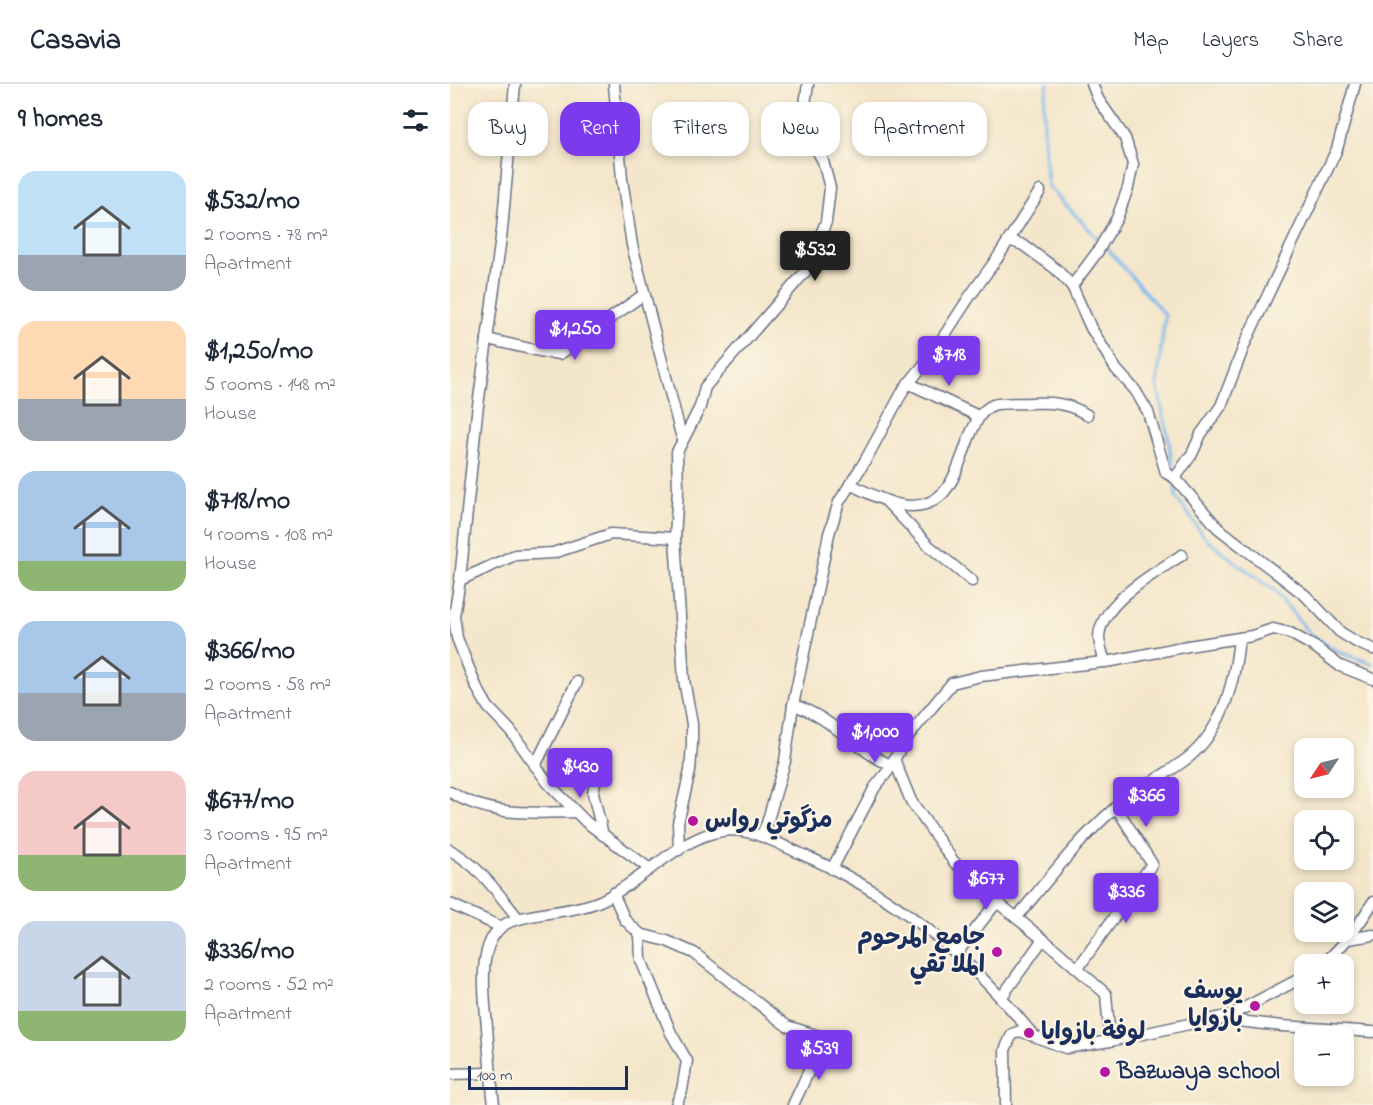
<!DOCTYPE html>
<html lang="en">
<head>
<meta charset="utf-8">
<style>
  body { margin:0; font-family:"Indie Flower","Playpen Sans Arabic",sans-serif; background:#f6f6f7; color:#1f2937; height:100vh; display:flex; flex-direction:column; font-size:22px; white-space:nowrap }
  * { box-sizing:border-box; margin:0 }
  p { font-size:20px; color:#747a83 }
  .icon { flex:none; width:33px; height:33px; fill:none; stroke:currentColor; stroke-width:2; stroke-linecap:round; stroke-linejoin:round }
  .map { position:relative; flex:1; overflow:hidden }
  .details { display:flex; flex-direction:column; background:#fff; width:450px }
  .details>* { flex:none }
  .banner { position:absolute; left:18px; top:18px; width:570px; height:54px; display:flex; gap:12px }
  .needle { width:39px; rotate:235deg }
  .buttons { position:absolute; left:844px; top:654px; display:grid; gap:12px }
  .buttons a { display:grid; place-items:center; width:60px; height:60px; border-radius:12px; background:#fff; box-shadow:0 3px 9px #0003; font-size:30px }
  .scale { position:absolute; left:18px; bottom:15px; width:160px; box-sizing:border-box; padding-left:6px; border:3px solid #1b2f5e; border-top:0; font-size:16px; line-height:21px; white-space:nowrap; color:#1b2f5e; -webkit-text-stroke:4px #fcf5e5; paint-order:stroke }
  .price { position:absolute; translate:-50% -51px; padding:0 14px; border-radius:6px; background:#7c3aed; color:#fff; font-size:20px; line-height:39px; filter:drop-shadow(0 2px 3px #0008) }
  .price::after { content:''; position:absolute; left:50%; top:36px; width:18px; height:14px; margin-left:-9px; background:inherit; clip-path:polygon(0 0,100% 0,50% 100%) }
  .price.current { background:#222; color:#fff }
  ul { padding:0; list-style:none }
  li { display:flex; align-items:center; gap:18px; height:150px; padding:0 18px }
  li span { display:grid; place-items:center; flex:none; width:168px; height:120px; border-radius:18px; color:#555 }
  li>.icon { margin-inline-start:auto }
  span .icon { width:72px; height:72px; fill:#fffc; stroke-width:1 }
  li b { font-size:26px }
  h2 { display:flex; justify-content:space-between; align-items:center; height:72px; padding:0 18px; font-size:26px }
  .pill { padding:0 21px; border-radius:18px; background:#fff; box-shadow:0 3px 9px #0003; font-size:21px; line-height:54px }
  .pill.current { background:#7c3aed; color:#fff }
  header { display:flex; align-items:center; gap:36px; box-sizing:border-box; height:84px; padding:0 30px; background:#fff; border-bottom:2px solid #e0e1e3 }
  header strong { font-size:28px }
  nav { display:flex; gap:33px; margin-inline-start:auto; font-size:21px }
  main { display:flex; flex:1; min-height:0 }
  .map>svg:first-child { display:block }
  .lines { fill:none; stroke-linecap:round; stroke-linejoin:round }
  .stream { stroke:#7abaee; stroke-width:3 }
  .minor-casing { stroke:#676f84; stroke-width:13 }
  .minor { stroke:#fff; stroke-width:10 }
  .poi-dot { fill:#b5179e; stroke:#fcf5e5; stroke-width:2 }
  .labels { text-anchor:middle; dominant-baseline:central; stroke-width:4.5; stroke-linejoin:round; paint-order:stroke }
  .poi-label { font-size:24px; font-weight:bold; fill:#1b2f5e; stroke:#fcf5e5; text-anchor:start }
</style>
</head>
<body>
<header>
<strong>Casavia</strong>
<nav><a>Map</a><a>Layers</a><a>Share</a></nav>
</header>
<main>
<section class="details">
<h2>9 homes<svg class="icon" aria-label="filters" viewBox="0 0 24 24"><path d="M4 7h16M4 17h16"/><circle cx="9" cy="7" r="2"/><circle cx="15" cy="17" r="2"/></svg></h2>
<ul>
<li><span style="background:linear-gradient(#bfe0f5 70%,#9aa5b1 0)"><svg class="icon" aria-label="home" viewBox="0 0 24 24"><path d="M3 11l9-7 9 7M6 9v11h12V9"/></svg></span><div><b>$532/mo</b><p>2 rooms · 78 m²</p><p>Apartment</p></div></li>
<li><span style="background:linear-gradient(#ffd9b3 65%,#9aa5b1 0)"><svg class="icon" aria-label="home" viewBox="0 0 24 24"><path d="M3 11l9-7 9 7M6 9v11h12V9"/></svg></span><div><b>$1,250/mo</b><p>5 rooms · 148 m²</p><p>House</p></div></li>
<li><span style="background:linear-gradient(#a9c7e8 75%,#8fb573 0)"><svg class="icon" aria-label="home" viewBox="0 0 24 24"><path d="M3 11l9-7 9 7M6 9v11h12V9"/></svg></span><div><b>$718/mo</b><p>4 rooms · 108 m²</p><p>House</p></div></li>
<li><span style="background:linear-gradient(#a9c7e8 60%,#9aa5b1 0)"><svg class="icon" aria-label="home" viewBox="0 0 24 24"><path d="M3 11l9-7 9 7M6 9v11h12V9"/></svg></span><div><b>$366/mo</b><p>2 rooms · 58 m²</p><p>Apartment</p></div></li>
<li><span style="background:linear-gradient(#f6c9c9 70%,#8fb573 0)"><svg class="icon" aria-label="home" viewBox="0 0 24 24"><path d="M3 11l9-7 9 7M6 9v11h12V9"/></svg></span><div><b>$677/mo</b><p>3 rooms · 95 m²</p><p>Apartment</p></div></li>
<li><span style="background:linear-gradient(#c9d6e8 75%,#8fb573 0)"><svg class="icon" aria-label="home" viewBox="0 0 24 24"><path d="M3 11l9-7 9 7M6 9v11h12V9"/></svg></span><div><b>$336/mo</b><p>2 rooms · 52 m²</p><p>Apartment</p></div></li>
</ul>
</section>
<div class="map">
<svg width="923" height="1021" viewBox="0 0 923 1021">
  <rect width="100%" height="100%" fill="#fcf5e5"/>
  <filter id="ink" filterUnits="userSpaceOnUse"><feTurbulence type="fractalNoise" baseFrequency=".0167" numOctaves="2"/><feDisplacementMap in="SourceGraphic" scale="12" xChannelSelector="R" yChannelSelector="G"/><feConvolveMatrix kernelMatrix="1 2 1 2 8 2 1 2 1" color-interpolation-filters="sRGB"/></filter>
  <filter id="wash" filterUnits="userSpaceOnUse"><feTurbulence type="fractalNoise" baseFrequency=".008" numOctaves="4" result="noise"/><feDisplacementMap in="SourceGraphic" scale="24" xChannelSelector="R" yChannelSelector="G"/><feGaussianBlur stdDeviation="1.35" result="paint"/><feColorMatrix in="noise" values="0 0 0 0 0 0 0 0 0 0 0 0 0 0 0 0 0 1.4 0 .05"/><feComposite in="paint" operator="in"/></filter>
  <g filter="url(#wash)">
    <rect width="100%" height="100%" fill="#f4e6ca"/>
    <g class="lines">
      <g class="stream">
        <polyline points="598,0 594,18 594,56 598,102 650,157"/>
        <polyline points="655,162 715,231 707,300 719,358 723,389"/>
        <polyline points="725,399 726,413 756,455 788,480 824,506 860,550 889,568 923,580"/>
      </g>
    </g>
  </g>
  <g filter="url(#ink)">
    <g class="lines">
      <g class="minor-casing">
        <g id="minor">
          <polyline points="65,0 52,146 27,329 10,496 4,532 7,554 26,602 38,623 60,646 98,699 136,738 200,785"/>
          <polyline points="164,0 172,95 182,161 232,355"/>
          <polyline points="559,156 573,161 606,185 622,202 641,244 666,285 685,306 698,328 716,389 725,394 768,444 856,512 890,548 908,559 923,565"/>
          <polyline points="622,202 648,167 667,134 678,104 683,80 675,54 648,15 642,0"/>
          <polyline points="37,255 89,267 110,270 193,211"/>
          <polyline points="458,299 528,332"/>
          <polyline points="725,394 742,370 751,350 771,322 796,257 887,65 905,0"/>
          <path d="M400 400C428 414 467 437 494 408 507 393 513 367 521 349 526 338 531 326 543 321 553 318 569 320 580 319 601 318 619 319 637 331"/>
          <polyline points="437,418 479,462 522,497"/>
          <polyline points="10,496 65,471 103,469 161,450 225,454"/>
          <path d="M655 578C653 571 650 563 649 555 648 520 706 488 732 471"/>
          <path d="M343 621C381 632 405 666 441 681"/>
          <polyline points="444,675 461,717 504,778 553,823 605,865 656,910 660,957"/>
          <polyline points="149,678 143,709 153,751"/>
          <polyline points="85,682 127,598"/>
          <path d="M0 708C40 733 81 729 126 728"/>
          <polyline points="311,752 317,739 335,677 343,621 379,450 389,418 415,377 454,305 481,272 520,212 548,173 590,107"/>
          <path d="M0 766C30 782 48 810 69 835"/>
          <polyline points="229,766 228,739 240,687 242,660 242,640 234,596 225,454 228,405 227,368 250,323 255,303 355,188 376,138 380,104 373,77 359,52 354,27 358,0"/>
          <polyline points="382,785 425,703 438,687 455,656 502,599 531,592 662,577 738,562 802,552 823,545 840,549 865,563 890,582 923,595"/>
          <polyline points="163,809 175,836 190,850 217,857 244,869 337,942 369,952 370,963 343,1021"/>
          <polyline points="0,820 51,843"/>
          <path d="M567 833C598 796 627 757 664 725 686 705 715 692 739 673 773 645 785 596 789 554"/>
          <polyline points="190,850 191,876 221,949 237,977 232,1006 226,1021"/>
          <polyline points="898,855 923,851"/>
          <polyline points="507,869 547,818"/>
          <path d="M873 880C894 862 909 841 923 818"/>
          <polyline points="628,884 702,780 666,723"/>
          <polyline points="551,914 593,855"/>
          <polyline points="771,935 832,942 923,948"/>
          <polyline points="0,990 40,989"/>
          <path d="M44 1021C41 995 39 970 37 944 35 913 23 851 62 837 90 827 122 829 150 817 189 800 229 753 272 747 300 743 325 758 349 769 445 810 518 871 583 951"/>
          <polyline points="556,1021 555,966 562,950 570,947 616,964 660,957 781,931 855,892"/>
        </g>
      </g>
      <use href="#minor" class="minor"/>
    </g>
  </g>
  <g class="poi-dot">
    <circle cx="243" cy="737" r="6"/>
    <circle cx="547" cy="868" r="6"/>
    <circle cx="805" cy="922" r="6"/>
    <circle cx="579" cy="949" r="6"/>
    <circle cx="655" cy="988" r="6"/>
  </g>
  <g class="labels">
    <g class="poi-label">
      <text x="255" y="737">مزگوتي رواس</text>
      <text x="535" y="854" text-anchor="end">جامع المرحوم<tspan x="535" dy="28">الملا تقي</tspan></text>
      <text x="793" y="908" text-anchor="end">يوسف<tspan x="793" dy="28">بازوايا</tspan></text>
      <text x="591" y="949">لوفة بازوايا</text>
      <text x="667" y="988">Bazwaya school</text>
    </g>
  </g>
</svg>
<div class="buttons">
<a><svg class="needle" viewBox="-14 -14 28 28"><path d="M0-13l5 13h-10z" fill="#e53935"/><path d="M0 13l5-13h-10z" fill="#747a83"/></svg></a>
<a><svg class="icon" aria-label="locate" viewBox="0 0 24 24"><circle cx="12" cy="12" r="6"/><path d="M12 2v4M12 18v4M2 12h4M18 12h4"/></svg></a>
<a><svg class="icon" aria-label="layers" viewBox="0 0 24 24"><path d="M12 4l9 5-9 5-9-5zM3 14l9 5 9-5"/></svg></a>
<a>+</a>
<a>−</a>
</div>
<div class="scale">100 m</div>
<b class="price current" style="left:365px;top:198px">$532</b>
<b class="price" style="left:125px;top:277px">$1,250</b>
<b class="price" style="left:499px;top:303px">$718</b>
<b class="price" style="left:425px;top:680px">$1,000</b>
<b class="price" style="left:130px;top:715px">$430</b>
<b class="price" style="left:696px;top:744px">$366</b>
<b class="price" style="left:536px;top:827px">$677</b>
<b class="price" style="left:676px;top:840px">$336</b>
<b class="price" style="left:369px;top:997px">$539</b>
<div class="banner">
<a class="pill">Buy</a>
<a class="pill current">Rent</a>
<a class="pill">Filters</a>
<a class="pill">New</a>
<a class="pill">Apartment</a>
</div>
</div>
</main>
</body>
</html>
